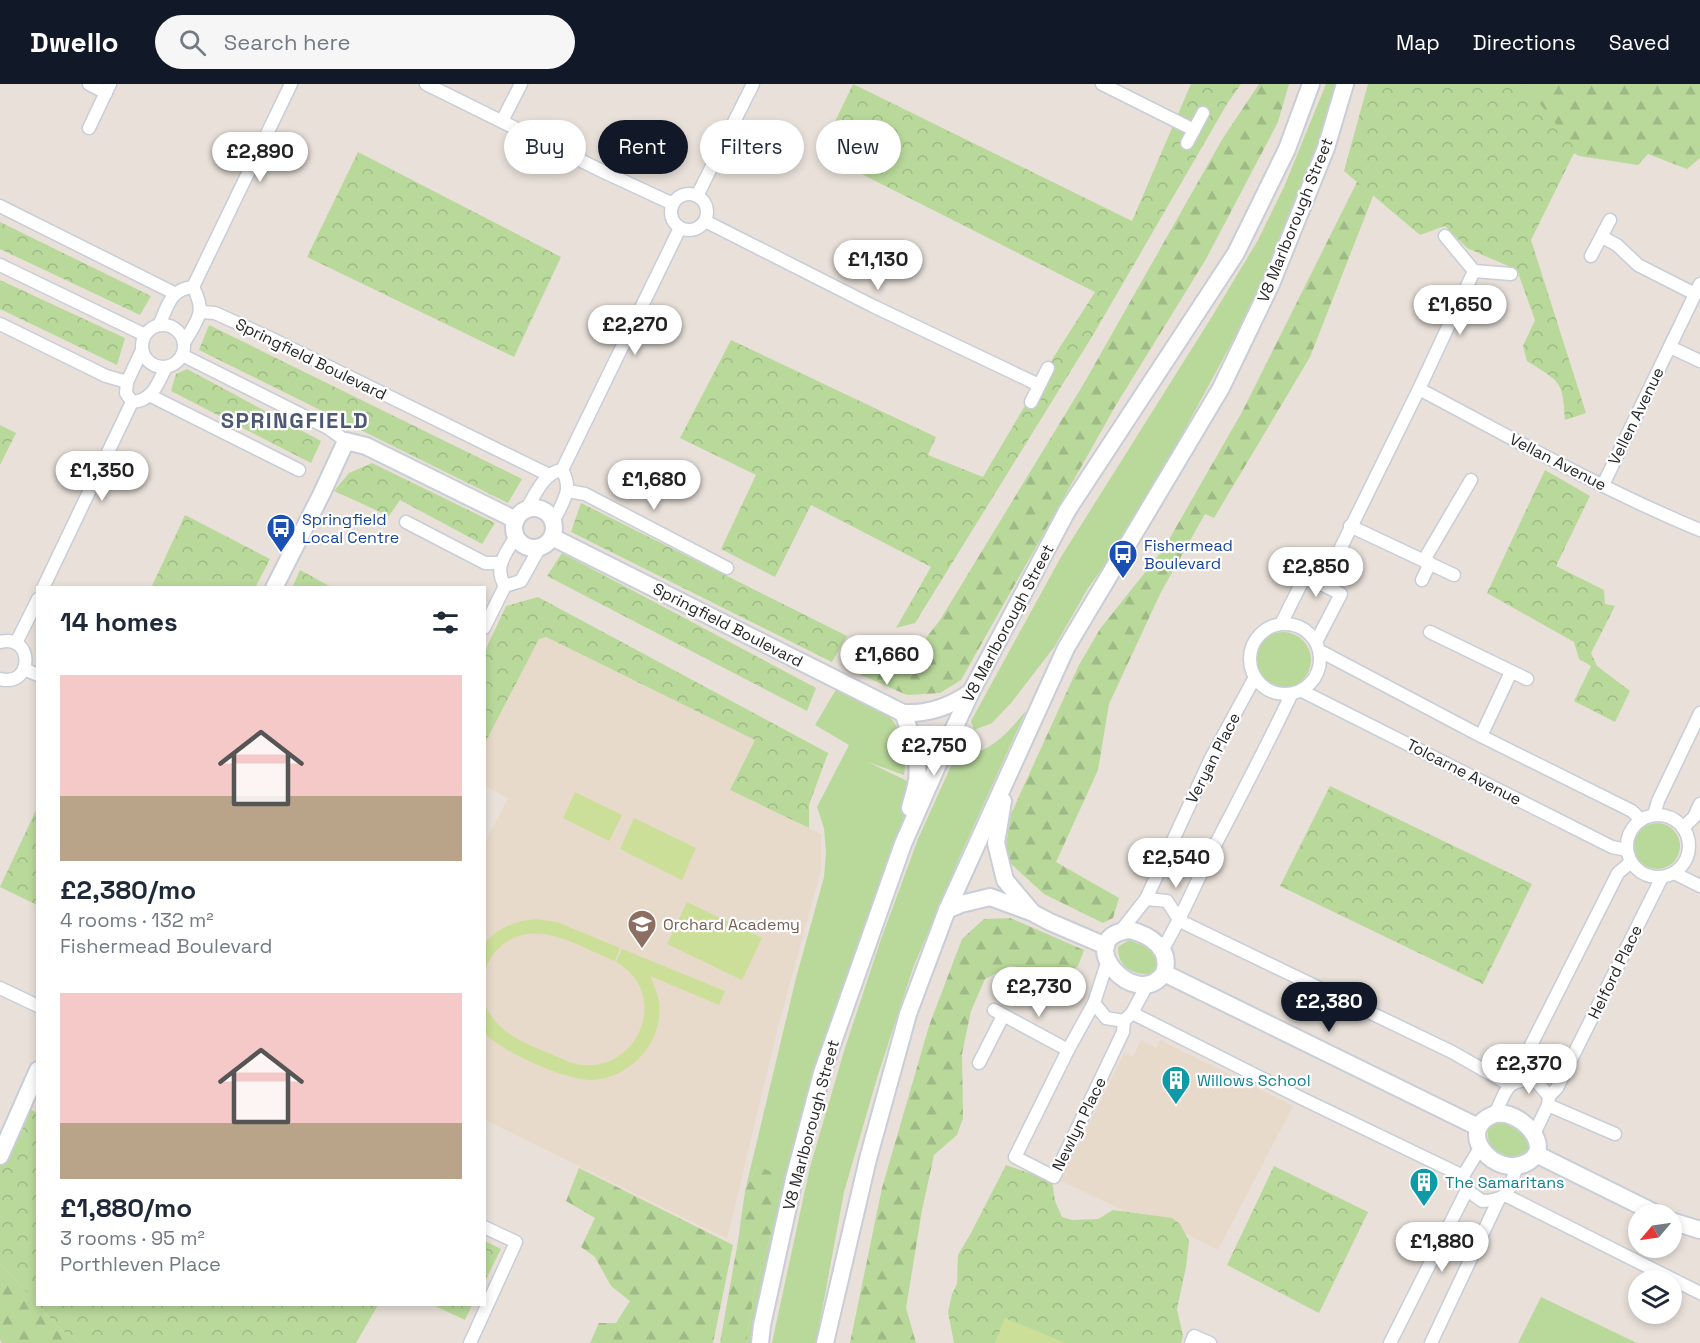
<!DOCTYPE html>
<html lang="en">
<head>
<meta charset="utf-8">
<style>
  body { margin:0; font-family:"Space Grotesk",sans-serif; background:#f6f6f7; color:#1f2937; height:100vh; display:flex; flex-direction:column; font-size:22px; white-space:nowrap }
  * { box-sizing:border-box; margin:0 }
  p { font-size:20px; color:#747a83 }
  .icon { flex:none; width:33px; height:33px; fill:none; stroke:currentColor; stroke-width:2; stroke-linecap:round; stroke-linejoin:round }
  .map { position:relative; flex:1; overflow:hidden }
  .details { position:absolute; left:36px; top:502px; width:450px; height:720px; display:flex; flex-direction:column; background:#fff; border-radius:0px; box-shadow:0 3px 9px #0003 }
  .details>* { flex:none }
  .guide { position:absolute; left:504px; top:36px; width:570px; height:54px; display:flex; gap:12px }
  .needle { width:39px; rotate:241deg }
  .fabs { position:absolute; left:1628px; top:1120px; display:grid; gap:12px }
  .fabs a { display:grid; place-items:center; width:54px; height:54px; border-radius:50%; background:#fff; box-shadow:0 3px 9px #0003; font-size:30px }
  .price { position:absolute; translate:-50% -51px; padding:0 14px; border-radius:21px; background:#fff; color:#222; font-size:20px; line-height:39px; filter:drop-shadow(0 2px 3px #0008) }
  .price::after { content:''; position:absolute; left:50%; top:36px; width:18px; height:14px; margin-left:-9px; background:inherit; clip-path:polygon(0 0,100% 0,50% 100%) }
  .price.selected { background:#111827; color:#fff }
  ul { padding:0; list-style:none }
  li { display:grid; align-content:center; gap:12px; height:318px; padding:0 24px }
  li span { display:grid; place-items:center; height:186px; border-radius:0px; color:#555 }
  li>.icon { margin-inline-start:auto }
  span .icon { width:108px; height:108px; fill:#fffc; stroke-width:1 }
  li b { font-size:26px }
  h2 { display:flex; justify-content:space-between; align-items:center; height:72px; padding:0 24px; font-size:26px }
  .tag { padding:0 21px; border-radius:27px; background:#fff; box-shadow:0 3px 9px #0003; font-size:21px; line-height:54px }
  .tag.selected { background:#111827; color:#fff }
  header { display:flex; align-items:center; gap:36px; box-sizing:border-box; height:84px; padding:0 30px; background:#111827; color:#fff }
  header strong { font-size:28px }
  nav { display:flex; gap:33px; margin-inline-start:auto; font-size:21px }
  .search { width:420px; height:54px; background:#f6f6f7; display:flex; align-items:center; gap:15px; box-sizing:border-box; padding:0 21px; border-radius:33px; color:#747a83; font-size:22px }
  .map>svg:first-child { display:block }
  .education { fill:#e8daca }
  .grass { fill:#b9d99b }
  .forest { fill:url(#forest-firs) }
  .park { fill:url(#park-crowns) }
  .pitch { fill:#ccdf98 }
  .lines { fill:none; stroke-linecap:round; stroke-linejoin:round }
  .street-casing { stroke:#c8cdd7; stroke-width:15 }
  .secondary-casing { stroke:#c8cdd7; stroke-width:20 }
  .street { stroke:#fff; stroke-width:12 }
  .secondary { stroke:#fff; stroke-width:16 }
  .labels { text-anchor:middle; dominant-baseline:central; stroke-width:4.5; stroke-linejoin:round; paint-order:stroke }
  .street-label { font-size:16px; fill:#272727; stroke:#fff }
  .transit-label { font-size:16px; fill:#164399; stroke:#fff; text-anchor:start }
  .education-label { font-size:16px; fill:#785e54; stroke:#fff; text-anchor:start }
  .culture-label { font-size:16px; fill:#0d838f; stroke:#fff; text-anchor:start }
  .district-label { font-size:22px; font-weight:bold; letter-spacing:1.5px; fill:#4d5972; stroke:#fff }
</style>
</head>
<body>
<header>
<strong>Dwello</strong>
<div class="search"><svg class="icon" aria-label="search" viewBox="0 0 24 24"><circle cx="10" cy="10" r="6"/><path d="M15 15l6 6"/></svg>Search here</div>
<nav><a>Map</a><a>Directions</a><a>Saved</a></nav>
</header>
<div class="map">
<svg width="1700" height="1259" viewBox="0 0 1700 1259">
  <defs>
    <pattern id="forest-firs" width="22" height="20" patternUnits="userSpaceOnUse" patternTransform="scale(1.5)"><rect width="22" height="20" fill="#b9d99b"/><path d="M5 1l3.5 6h-7zM16 11l3.5 6h-7z" fill="#9fba86"/></pattern>
    <pattern id="park-crowns" width="20" height="18" patternUnits="userSpaceOnUse" patternTransform="scale(1.5)"><rect width="20" height="18" fill="#b9d99b"/><path d="M2 6a3 3 0 1 1 6 0M12 15a3 3 0 1 1 6 0" fill="none" stroke="#9fba86"/></pattern>
  </defs>
  <rect width="100%" height="100%" fill="#e8e0d9"/>
  <g class="education">
    <polygon points="545,553 755,656 730,706 821,750 821,786 778,943 727,1155 485,1036 484,761 508,714 485,702 485,659 539,555"/>
    <polygon points="1141,956 1156,964 1160,956 1293,1022 1218,1166 1161,1137 1131,1130 1061,1097 1124,969 1133,973"/>
  </g>
  <g class="grass">
    <polygon points="1326,0 1339,0 1320,57 1277,165 1237,249 1131,445 1088,504 1055,562 1011,619 992,639 974,646 971,637 1061,473 1213,231 1258,156 1284,103"/>
    <circle cx="1283" cy="576" r="28"/>
    <path d="M837 604C849 611 878 622 887 630 904 647 907 669 904 691L868 678 915 701 909 726 822 989 760 1259H746L755 1204 774 1141 757 1082 745 1107 796 894 824 793 826 769 824 744 817 723 849 661 815 641Z"/>
    <path d="M1026 627 961 770 913 884 877 994 844 1108 816 1259H772L810 1083 845 964 880 858 918 755 956 671C990 671 1005 651 1026 627Z"/>
    <circle cx="1657" cy="762" r="23"/>
    <path d="M1129 856 1150 864 1158 875V883L1151 890C1132 891 1118 883 1118 863Z"/>
    <path d="M1497 1038C1515 1039 1520 1043 1530 1057L1529 1066C1510 1083 1485 1070 1488 1045Z"/>
    <polygon points="1541,1213 1637,1259 1518,1259"/>
  </g>
  <g class="forest">
    <polygon points="1259,0 1289,0 1278,38 1206,175 1116,321 961,596 940,609 907,611 852,587 865,552 888,565 916,567 940,536 1083,301 1223,54"/>
    <polygon points="1509,0 1700,0 1700,74 1687,85 1648,70 1638,81 1579,72 1545,53"/>
    <polygon points="1406,28 1310,273 1214,434 1205,430 1161,508 1109,620 1098,686 1056,778 1119,814 1113,834 1103,839 1044,810 1010,779 1006,762 1011,730 1079,581 1100,545 1163,466 1242,328 1369,74"/>
    <polygon points="1010,834 1084,866 1078,882 1067,889 1010,882 985,895 971,927 962,970 963,1034 957,1051 934,1071 922,1126 906,1224 916,1259 850,1259 882,1104 929,942 962,855 984,835"/>
    <polygon points="757,1082 774,1089 779,1102 774,1141 755,1204 746,1259 720,1259 738,1157 745,1107"/>
    <polygon points="579,1084 733,1161 713,1259 590,1259 599,1239 616,1239 630,1217 611,1202 595,1173 581,1163 595,1134 566,1117"/>
    <polygon points="0,1179 58,1243 80,1259 2,1259 0,1256"/>
  </g>
  <g class="park">
    <polygon points="853,0 1132,137 1191,0 1241,0 1227,20 1093,251 915,539 896,544 931,483 811,421 775,493 721,465 756,391 680,354 731,256 936,353 928,371 983,393 1053,274 1095,208 820,69"/>
    <path d="M1368 0H1524L1576 65 1531 156 1586 329 1565 336C1563 296 1560 298 1527 277L1523 262 1535 236 1517 186 1467 164 1445 142 1420 151 1344 87Z"/>
    <polygon points="358,68 561,173 514,273 307,173"/>
    <polygon points="0,138 151,212 140,231 0,165"/>
    <polygon points="0,196 125,254 117,281 0,225"/>
    <polygon points="209,241 522,395 508,419 199,266"/>
    <polygon points="187,285 321,357 311,379 171,307 176,290"/>
    <polygon points="0,341 16,349 0,381"/>
    <polygon points="372,379 495,439 482,460 400,416 389,432 334,407 349,389"/>
    <polygon points="1545,386 1590,412 1556,482 1604,506 1605,520 1615,522 1591,569 1597,582 1630,607 1615,638 1574,617 1591,582 1579,575 1574,558 1487,509"/>
    <polygon points="581,419 847,552 832,578 571,448"/>
    <polygon points="185,431 270,475 255,504 151,504"/>
    <polygon points="562,469 816,604 807,627 547,492"/>
    <polygon points="300,486 333,504 292,504"/>
    <polygon points="538,513 828,669 809,721 809,744 730,706 755,656 546,553 539,555 485,659 485,567 506,522"/>
    <polygon points="1330,702 1532,800 1483,900 1280,802"/>
    <polygon points="37,724 37,821 0,803"/>
    <polygon points="23,1021 37,1029 37,1220 0,1179 0,1072"/>
    <polygon points="1006,1081 1052,1097 1055,1117 1062,1133 1072,1136 1098,1135 1113,1126 1172,1134 1180,1140 1189,1157 1186,1183 1177,1225 1183,1252 1181,1259 954,1259 948,1228 952,1210 957,1200 958,1171 971,1149"/>
    <polygon points="1274,1082 1368,1128 1319,1229 1227,1181"/>
    <polygon points="485,1157 501,1165 485,1197"/>
    <polygon points="38,1221 378,1221 356,1259 80,1259 58,1243"/>
    <polygon points="433,1221 472,1221 465,1236"/>
  </g>
  <g class="pitch">
    <polygon points="575,708 622,731 609,757 563,734"/>
    <polygon points="634,734 696,764 682,796 620,765"/>
    <polygon points="687,818 762,854 742,896 667,860"/>
    <path d="M536 835 557 838 620 864 615 877C582 864 541 836 508 857 497 864 489 874 485 886V859C499 843 515 837 536 835Z"/>
    <path d="M622 865 725 907 719 921 650 892C653 898 656 906 658 913 667 954 633 994 592 996 567 997 501 968 485 949V920C499 955 537 963 569 978 634 999 675 911 616 878Z"/>
    <polygon points="1005,1234 1065,1259 995,1259"/>
  </g>
  <g class="lines">
    <g class="street-casing">
      <g id="street">
        <polyline points="89,0 106,9"/>
        <polyline points="426,0 604,88 673,120"/>
        <polyline points="1102,0 1194,46"/>
        <polyline points="502,37 521,0"/>
        <polyline points="89,44 110,0"/>
        <polyline points="1187,59 1203,29"/>
        <circle cx="689" cy="128" r="18"/>
        <polyline points="697,112 753,0"/>
        <polyline points="0,122 174,209"/>
        <polyline points="705,137 873,222 1039,301"/>
        <polyline points="1445,152 1474,187 1511,190"/>
        <polyline points="1602,153 1617,161 1638,181 1695,210"/>
        <polyline points="1591,172 1610,136"/>
        <polyline points="0,181 145,251"/>
        <polyline points="193,203 291,0"/>
        <polyline points="201,228 215,229 270,254 549,391"/>
        <polyline points="0,240 106,292 127,298"/>
        <circle cx="163" cy="262" r="21"/>
        <path d="M159 241C168 222 170 205 193 203 207 230 197 235 184 259"/>
        <polyline points="1670,263 1700,277"/>
        <path d="M142 266 127 298 126 309 132 318C153 317 158 299 166 283"/>
        <polyline points="182,271 328,344 346,357"/>
        <path d="M1419 305C1512 354 1603 406 1700 446"/>
        <polyline points="151,312 299,386"/>
        <polyline points="1031,318 1048,284"/>
        <polyline points="562,386 680,144"/>
        <polyline points="1603,401 1700,200"/>
        <polyline points="568,407 585,410 727,484"/>
        <path d="M526 426C535 411 544 388 562 386 574 406 562 419 553 438"/>
        <polyline points="406,438 485,479 501,479"/>
        <polyline points="1350,442 1454,491"/>
        <path d="M516 452C506 470 493 482 505 502L521 497 540 463"/>
        <polyline points="1424,476 1471,396"/>
        <polyline points="1422,496 1430,479"/>
        <polyline points="1323,500 1419,305 1474,187"/>
        <polyline points="43,504 132,318"/>
        <circle cx="1285" cy="575" r="35"/>
        <polyline points="1281,540 1305,492 1341,510 1316,558"/>
        <polyline points="484,544 505,502"/>
        <polyline points="1430,548 1527,595"/>
        <path d="M0 558C34 549 34 604 0 595"/>
        <polyline points="16,559 38,515"/>
        <polyline points="1320,567 1481,652 1632,727 1641,736"/>
        <polyline points="24,585 38,591"/>
        <polyline points="1302,607 1612,763 1627,766"/>
        <polyline points="1481,652 1511,588"/>
        <polyline points="1654,731 1658,717 1700,629"/>
        <circle cx="1658" cy="762" r="31"/>
        <polyline points="1683,744 1694,733 1700,720"/>
        <polyline points="1674,789 1700,802"/>
        <polyline points="1146,815 1167,817 1180,837 1452,968 1510,1001"/>
        <polyline points="1120,848 1146,815 1211,674 1255,593"/>
        <path d="M1162 866C1182 834 1195 800 1212 767 1239 715 1266 664 1291 611"/>
        <polyline points="1107,879 1094,919 1106,934 1124,937 1132,929 1147,901"/>
        <polyline points="0,904 38,922"/>
        <polyline points="1094,919 1068,966 1015,1073 1054,1093 1123,948 1124,937"/>
        <polyline points="994,926 1068,966"/>
        <polyline points="1132,929 1301,1014 1463,1092"/>
        <polyline points="979,979 1003,932"/>
        <polyline points="1518,995 1521,981 1618,789 1631,778"/>
        <polyline points="1549,1012 1557,1004 1662,793"/>
        <polyline points="1548,1021 1615,1050"/>
        <path d="M1495 1030C1507 1006 1505 995 1535 996L1549 1012 1548 1021 1534 1050"/>
        <path d="M1480 1064 1463 1092 1467 1106 1482 1117C1511 1116 1507 1107 1517 1083"/>
        <polyline points="1505,1111 1700,1209"/>
        <polyline points="470,1259 516,1158 484,1143"/>
        <polyline points="1191,1259 1194,1252 1210,1259"/>
        <polyline points="1390,1259 1467,1106"/>
        <polyline points="1431,1259 1498,1117"/>
      </g>
    </g>
    <g class="secondary-casing">
      <g id="secondary">
        <circle cx="534" cy="444" r="20"/>
        <path d="M552 453 903 629C929 630 949 623 971 608"/>
        <polyline points="274,504 322,409 346,357 366,362 516,436"/>
        <path d="M903 629C911 650 920 673 917 696 916 705 912 715 910 724"/>
        <polyline points="1003,717 996,759 1005,796 1031,827"/>
        <polyline points="947,826 961,820 990,813 1031,828 1050,838 1106,862"/>
        <path d="M1130 846C1150 851 1172 865 1164 889 1136 930 1069 853 1130 846Z"/>
        <polyline points="1164,889 1478,1043"/>
        <path d="M1495 1030C1499 1030 1505 1029 1509 1031 1527 1036 1552 1064 1528 1078 1496 1097 1452 1046 1495 1030Z"/>
        <polyline points="1536,1070 1659,1131"/>
        <polyline points="0,1072 38,986"/>
        <polyline points="1671,1137 1700,1146"/>
        <polyline points="760,1259 762,1241 795,1091 822,989 903,760 949,655 971,608 1067,427 1236,169 1287,65 1311,0"/>
        <polyline points="825,1259 868,1075 908,930 947,826 1066,564 1221,304 1271,200 1326,64 1345,0"/>
      </g>
    </g>
    <use href="#street" class="street"/>
    <use href="#secondary" class="secondary"/>
  </g>
  <defs>
    <g id="bus-pin" transform="scale(1.5)"><path d="M0 17L-7.5 6A9.5 9.5 0 1 1 7.5 6Z" fill="#1a4fb4" stroke="#fff"/><path d="M-5-6H5V4H4V6H2V4H-2V6H-4V4H-5ZM-3.5-4V0h7V-4ZM-3.5 1.2v1.5H-2V1.2ZM2 1.2v1.5H3.5V1.2Z" fill="#fff"/></g>
    <g id="school-pin" transform="scale(1.5)"><path d="M0 17L-7.5 6A9.5 9.5 0 1 1 7.5 6Z" fill="#8d6e63" stroke="#fff"/><path d="M0-5L7-2L0 1L-7-2ZM-4 1L0 2.5L4 1V4Q0 6-4 4Z" fill="#fff"/></g>
    <g id="building-pin" transform="scale(1.5)"><path d="M0 17L-7.5 6A9.5 9.5 0 1 1 7.5 6Z" fill="#0f9aa8" stroke="#fff"/><path d="M-4-6H4V6H1V3H-1V6H-4ZM-2.5-4.3h1.7v1.8h-1.7ZM.8-4.3h1.7v1.8H.8ZM-2.5-1h1.7V.8h-1.7ZM.8-1h1.7V.8H.8Z" fill="#fff"/></g>
  </defs>
  <g fill-rule="evenodd">
    <use href="#bus-pin" x="281" y="444"/>
    <use href="#bus-pin" x="1123" y="470"/>
    <use href="#school-pin" x="642" y="840"/>
    <use href="#building-pin" x="1176" y="996"/>
    <use href="#building-pin" x="1424" y="1098"/>
  </g>
  <g class="labels">
    <g class="street-label">
      <text transform="translate(1295 136) rotate(-68)">V8 Marlborough Street</text>
      <text transform="translate(311 275) rotate(26)">Springfield Boulevard</text>
      <text transform="translate(1636 332) rotate(-64)">Vellen Avenue</text>
      <text transform="translate(1558 378) rotate(27)">Vellan Avenue</text>
      <text transform="translate(1008 539) rotate(-62)">V8 Marlborough Street</text>
      <text transform="translate(728 541) rotate(27)">Springfield Boulevard</text>
      <text transform="translate(1213 674) rotate(-63)">Veryan Place</text>
      <text transform="translate(1464 688) rotate(27)">Tolcarne Avenue</text>
      <text transform="translate(1615 888) rotate(-64)">Helford Place</text>
      <text transform="translate(1079 1040) rotate(-64)">Newlyn Place</text>
      <text transform="translate(811 1041) rotate(-75)">V8 Marlborough Street</text>
    </g>
    <g class="transit-label">
      <text x="302" y="435">Springfield<tspan x="302" dy="18">Local Centre</tspan></text>
      <text x="1144" y="461">Fishermead<tspan x="1144" dy="18">Boulevard</tspan></text>
    </g>
    <g class="education-label">
      <text x="663" y="840">Orchard Academy</text>
    </g>
    <g class="culture-label">
      <text x="1197" y="996">Willows School</text>
      <text x="1445" y="1098">The Samaritans</text>
    </g>
    <g class="district-label">
      <text x="295" y="336">SPRINGFIELD</text>
    </g>
  </g>
</svg>
<div class="fabs">
<a><svg class="needle" viewBox="-14 -14 28 28"><path d="M0-13l5 13h-10z" fill="#e53935"/><path d="M0 13l5-13h-10z" fill="#747a83"/></svg></a>
<a><svg class="icon" aria-label="layers" viewBox="0 0 24 24"><path d="M12 4l9 5-9 5-9-5zM3 14l9 5 9-5"/></svg></a>
</div>
<b class="price" style="left:260px;top:99px">£2,890</b>
<b class="price" style="left:878px;top:207px">£1,130</b>
<b class="price" style="left:1460px;top:252px">£1,650</b>
<b class="price" style="left:635px;top:272px">£2,270</b>
<b class="price" style="left:102px;top:418px">£1,350</b>
<b class="price" style="left:654px;top:427px">£1,680</b>
<b class="price" style="left:1316px;top:514px">£2,850</b>
<b class="price" style="left:887px;top:602px">£1,660</b>
<b class="price" style="left:934px;top:693px">£2,750</b>
<b class="price" style="left:1176px;top:805px">£2,540</b>
<b class="price" style="left:1039px;top:934px">£2,730</b>
<b class="price selected" style="left:1329px;top:949px">£2,380</b>
<b class="price" style="left:1529px;top:1011px">£2,370</b>
<b class="price" style="left:1442px;top:1189px">£1,880</b>
<div class="guide">
<a class="tag">Buy</a>
<a class="tag selected">Rent</a>
<a class="tag">Filters</a>
<a class="tag">New</a>
</div>
<section class="details">
<h2>14 homes<svg class="icon" aria-label="filters" viewBox="0 0 24 24"><path d="M4 7h16M4 17h16"/><circle cx="9" cy="7" r="2"/><circle cx="15" cy="17" r="2"/></svg></h2>
<ul>
<li><span style="background:linear-gradient(#f6c9c9 65%,#b9a48a 0)"><svg class="icon" aria-label="home" viewBox="0 0 24 24"><path d="M3 11l9-7 9 7M6 9v11h12V9"/></svg></span><div><b>£2,380/mo</b><p>4 rooms · 132 m²</p><p>Fishermead Boulevard</p></div></li>
<li><span style="background:linear-gradient(#f6c9c9 70%,#b9a48a 0)"><svg class="icon" aria-label="home" viewBox="0 0 24 24"><path d="M3 11l9-7 9 7M6 9v11h12V9"/></svg></span><div><b>£1,880/mo</b><p>3 rooms · 95 m²</p><p>Porthleven Place</p></div></li>
</ul>
</section>
</div>
</body>
</html>
